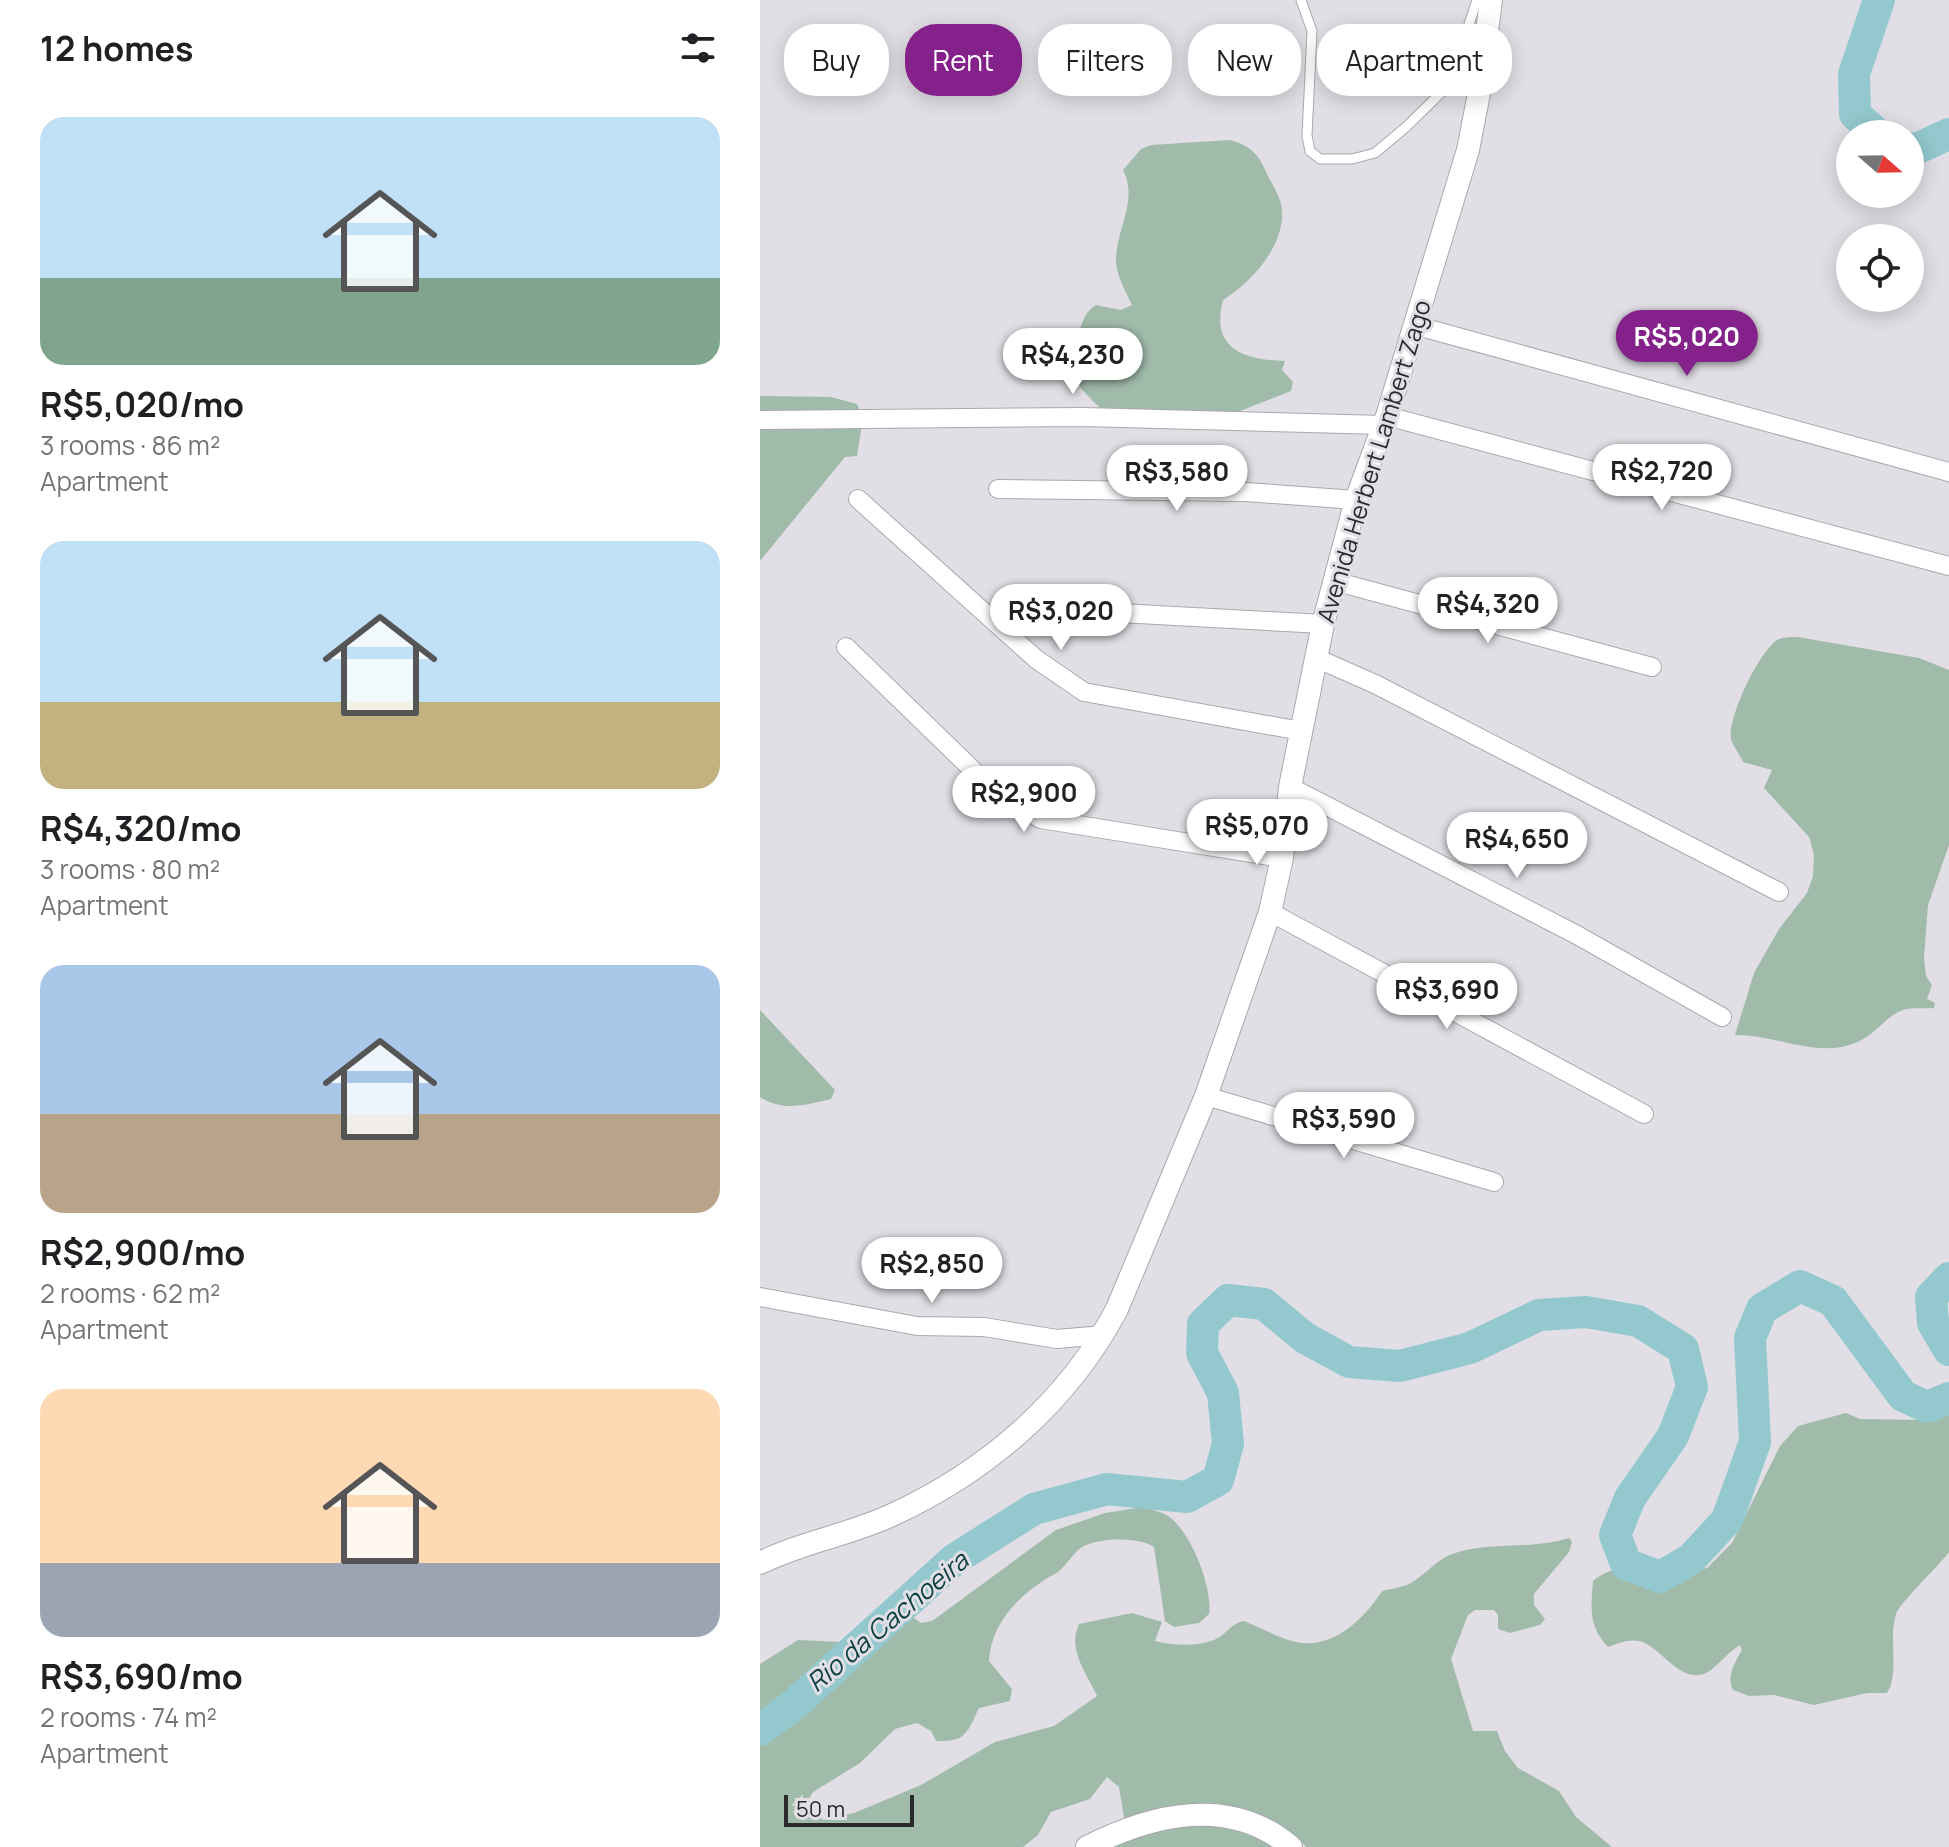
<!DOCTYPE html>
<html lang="en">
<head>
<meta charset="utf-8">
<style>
  body { margin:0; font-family:Manrope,sans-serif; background:#f2f2f2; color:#202124; height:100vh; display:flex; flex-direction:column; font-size:30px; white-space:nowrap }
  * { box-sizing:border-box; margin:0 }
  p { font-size:26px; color:#757577 }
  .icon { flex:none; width:44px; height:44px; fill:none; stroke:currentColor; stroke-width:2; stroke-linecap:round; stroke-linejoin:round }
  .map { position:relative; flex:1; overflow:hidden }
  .panel { display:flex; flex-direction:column; background:#fff; width:760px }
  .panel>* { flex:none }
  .hud { position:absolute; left:24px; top:24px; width:760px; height:72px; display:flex; gap:16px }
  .needle { width:52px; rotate:110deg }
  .tools { position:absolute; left:1076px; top:120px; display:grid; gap:16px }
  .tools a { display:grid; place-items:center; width:88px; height:88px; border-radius:50%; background:#fff; box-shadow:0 4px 20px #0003; font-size:40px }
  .scale { position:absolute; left:24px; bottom:20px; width:130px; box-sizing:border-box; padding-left:8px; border:4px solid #2b2a2d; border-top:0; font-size:22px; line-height:28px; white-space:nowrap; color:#2b2a2d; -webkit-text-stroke:6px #e1dfe5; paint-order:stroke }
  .price { position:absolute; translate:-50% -68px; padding:0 18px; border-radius:28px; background:#fff; color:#222; font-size:26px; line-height:52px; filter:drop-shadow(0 2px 4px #0008) }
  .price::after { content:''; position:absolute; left:50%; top:48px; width:24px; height:18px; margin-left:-12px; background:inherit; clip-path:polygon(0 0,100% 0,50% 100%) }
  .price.active { background:#84218a; color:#fff }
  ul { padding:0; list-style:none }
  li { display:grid; align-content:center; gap:16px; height:424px; padding:0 40px }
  li span { display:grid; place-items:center; height:248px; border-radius:24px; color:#555 }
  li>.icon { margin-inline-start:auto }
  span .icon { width:144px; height:144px; fill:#fffc; stroke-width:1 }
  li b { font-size:34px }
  h2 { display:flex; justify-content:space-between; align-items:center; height:96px; padding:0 40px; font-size:34px }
  .pill { padding:0 28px; border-radius:32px; background:#fff; box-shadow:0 4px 20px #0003; font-size:28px; line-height:72px }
  .pill.active { background:#84218a; color:#fff }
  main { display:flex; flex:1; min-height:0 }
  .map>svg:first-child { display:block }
  .green { fill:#a0bbaa }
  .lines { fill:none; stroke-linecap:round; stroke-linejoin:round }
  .river { stroke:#93c9ce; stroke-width:32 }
  .service-casing { stroke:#aaa8ae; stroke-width:11 }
  .minor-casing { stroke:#aaa8ae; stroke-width:20 }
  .tertiary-casing { stroke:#aaa8ae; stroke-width:24 }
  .service { stroke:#fff; stroke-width:9 }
  .minor { stroke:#fff; stroke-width:18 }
  .tertiary { stroke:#fff; stroke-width:22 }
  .labels { text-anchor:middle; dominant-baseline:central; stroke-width:6; stroke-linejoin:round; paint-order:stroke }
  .street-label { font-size:24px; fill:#2b2a2d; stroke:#e1dfe5 }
  .water-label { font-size:26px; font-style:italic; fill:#0d4044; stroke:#e1dfe5 }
</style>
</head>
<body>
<main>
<section class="panel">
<h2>12 homes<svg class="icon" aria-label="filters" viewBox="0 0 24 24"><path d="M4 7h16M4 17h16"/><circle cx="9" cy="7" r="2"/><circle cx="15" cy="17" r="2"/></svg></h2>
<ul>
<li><span style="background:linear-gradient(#bfe0f5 65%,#7fa58c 0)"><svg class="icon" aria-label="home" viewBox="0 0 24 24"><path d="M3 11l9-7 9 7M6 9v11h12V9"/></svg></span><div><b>R$5,020/mo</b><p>3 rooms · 86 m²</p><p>Apartment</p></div></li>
<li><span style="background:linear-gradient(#bfe0f5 65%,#c2b280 0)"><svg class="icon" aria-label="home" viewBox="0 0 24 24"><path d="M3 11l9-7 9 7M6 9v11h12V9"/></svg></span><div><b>R$4,320/mo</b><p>3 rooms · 80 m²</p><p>Apartment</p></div></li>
<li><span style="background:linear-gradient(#a9c7e8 60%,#b9a48a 0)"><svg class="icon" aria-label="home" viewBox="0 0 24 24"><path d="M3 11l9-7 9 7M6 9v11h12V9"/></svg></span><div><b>R$2,900/mo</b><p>2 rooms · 62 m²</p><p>Apartment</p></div></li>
<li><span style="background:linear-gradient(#ffd9b3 70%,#9aa5b1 0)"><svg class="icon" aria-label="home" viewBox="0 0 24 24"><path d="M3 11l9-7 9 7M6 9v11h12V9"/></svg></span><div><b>R$3,690/mo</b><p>2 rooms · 74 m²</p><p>Apartment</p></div></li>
</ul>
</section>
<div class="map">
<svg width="1189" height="1847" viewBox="0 0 1189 1847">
  <rect width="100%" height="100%" fill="#e1dfe5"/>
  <g class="green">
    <path d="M470 140C492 146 499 155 508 176 512 184 519 195 521 204 529 242 492 282 463 300 450 349 484 360 525 361L522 370 533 382 531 391 462 418 347 415C317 385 302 376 319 332 323 320 325 312 336 305L361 310 372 305C365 289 355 274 356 257 358 226 378 199 363 170L381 149 391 145Z"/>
    <polygon points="0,396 71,397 97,404 103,418 97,456 85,457 0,561"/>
    <path d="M1038 637 1159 658 1189 670V845L1168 905 1164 958 1166 976 1172 985 1167 999 1175 1003 1174 1008C1165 1009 1151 1007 1143 1010 1123 1017 1115 1039 1086 1046 1049 1055 1012 1034 975 1035L994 973 1019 929 1047 893 1053 876 1054 855 1049 837 1004 788 1012 770 983 762C980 755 973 746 971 739 967 719 1000 648 1019 639 1024 637 1033 637 1038 637Z"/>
    <path d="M0 1010 75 1090 71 1099C44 1105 25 1112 0 1097Z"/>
    <path d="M1189 1408V1552C1178 1567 1141 1601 1136 1614 1128 1640 1140 1672 1127 1693H1107L1054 1705 1014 1695 989 1696 973 1690C966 1677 975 1662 982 1650L980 1645C968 1652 954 1670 946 1673 920 1685 901 1646 879 1641 868 1639 859 1643 848 1647 828 1626 831 1608 833 1581 859 1558 904 1569 937 1570L947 1568 972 1543 1020 1446 1038 1426 1086 1413 1100 1419 1165 1420Z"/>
    <path d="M383 1507C391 1510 401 1511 408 1516 431 1531 453 1588 449 1614L439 1623 414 1627 405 1621 394 1547C378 1537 344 1538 326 1545 315 1549 308 1564 299 1571 294 1575 288 1577 283 1581 254 1600 231 1626 229 1661L252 1689 250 1701 219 1708C207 1733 206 1742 176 1741L171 1731 157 1723 135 1729 100 1763 53 1792 49 1799 51 1808 63 1820 94 1813 161 1785 235 1742 294 1726 337 1696C327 1673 307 1651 319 1624L372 1613 402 1622 395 1641C413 1646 441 1647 458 1638 468 1632 472 1623 484 1621 501 1628 519 1638 536 1642 573 1650 604 1619 622 1591 631 1589 643 1587 651 1583 666 1574 676 1560 692 1554 730 1541 771 1550 809 1538L812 1542 809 1552 774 1594V1605L785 1619 780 1625 750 1633 738 1629V1615L734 1610H715L708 1615 691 1659 713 1731H737L745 1751 758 1768 799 1791 816 1817 852 1847H546C525 1819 488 1812 456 1803L458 1808 528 1847H316L338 1831 365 1823 359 1787 347 1777 330 1799 291 1812 278 1835 263 1847H0V1664L38 1640 82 1642 150 1615 161 1623 172 1621 296 1530 345 1513Z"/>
  </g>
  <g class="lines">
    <g class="river">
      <polyline points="1117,134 1095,114 1094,74 1119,0"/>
      <polyline points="1150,148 1156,149 1189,134"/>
      <polyline points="1189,1278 1171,1297 1173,1323 1189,1350"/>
      <polyline points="0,1730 31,1707 195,1559 274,1509 347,1489 427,1497 458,1480 468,1444 463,1393 442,1353 443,1324 468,1300 504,1304 545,1338 589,1362 640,1366 710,1348 779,1315 826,1312 878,1321 923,1349 932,1387 913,1436 870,1498 855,1535 866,1564 900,1577 931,1559 967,1520 995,1442 990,1338 1002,1309 1040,1286 1073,1301 1143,1396 1167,1407 1189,1398"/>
    </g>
    <g class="service-casing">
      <polyline id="service" points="541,0 552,31 547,136 550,151 560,159 592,159 615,153 646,127 689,85 717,0"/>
    </g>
    <g class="minor-casing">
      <g id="minor">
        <polyline points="654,325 1189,472"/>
        <polyline points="627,416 1189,566"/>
        <polyline points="0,420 323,417 624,425"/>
        <polyline points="238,489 486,492 596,500"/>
        <polyline points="98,499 276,659 324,692 541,731"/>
        <polyline points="574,581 892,667"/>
        <polyline points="360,613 563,624"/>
        <polyline points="86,647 219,776 246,799 281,819 522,858"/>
        <polyline points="556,658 615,684 1019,892"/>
        <polyline points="530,787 817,935 962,1017"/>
        <polyline points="510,912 884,1114"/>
        <polyline points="446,1096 734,1182"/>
        <polyline points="0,1297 157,1326 224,1327 297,1339 343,1335"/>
      </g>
    </g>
    <g class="tertiary-casing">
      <g id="tertiary">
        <path d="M0 1563C42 1542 89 1535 132 1515 226 1472 308 1402 357 1309L446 1096 510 912 522 858 530 787 563 624 596 500 627 416 708 150 720 88 731 0"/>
        <path d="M327 1847C392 1814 470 1795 531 1847"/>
      </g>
    </g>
    <use href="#service" class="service"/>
    <use href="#minor" class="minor"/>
    <use href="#tertiary" class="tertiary"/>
  </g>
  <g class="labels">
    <g class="street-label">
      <text transform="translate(613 461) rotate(-73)">Avenida Herbert Lambert Zago</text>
    </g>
    <g class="water-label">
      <text transform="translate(127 1621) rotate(-40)">Rio da Cachoeira</text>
    </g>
  </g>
</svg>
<div class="tools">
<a><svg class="needle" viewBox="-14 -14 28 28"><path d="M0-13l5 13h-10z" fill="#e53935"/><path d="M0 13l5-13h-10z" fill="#757577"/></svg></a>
<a><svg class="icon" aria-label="locate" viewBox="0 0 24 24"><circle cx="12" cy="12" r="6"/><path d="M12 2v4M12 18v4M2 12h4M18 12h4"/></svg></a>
</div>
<div class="scale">50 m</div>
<b class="price active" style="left:927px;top:378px">R$5,020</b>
<b class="price" style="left:313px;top:396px">R$4,230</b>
<b class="price" style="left:902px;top:512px">R$2,720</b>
<b class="price" style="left:417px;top:513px">R$3,580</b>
<b class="price" style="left:728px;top:645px">R$4,320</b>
<b class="price" style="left:301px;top:652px">R$3,020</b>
<b class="price" style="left:264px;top:834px">R$2,900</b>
<b class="price" style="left:497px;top:867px">R$5,070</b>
<b class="price" style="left:757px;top:880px">R$4,650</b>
<b class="price" style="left:687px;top:1031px">R$3,690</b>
<b class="price" style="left:584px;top:1160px">R$3,590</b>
<b class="price" style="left:172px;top:1305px">R$2,850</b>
<div class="hud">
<a class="pill">Buy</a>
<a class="pill active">Rent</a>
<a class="pill">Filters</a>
<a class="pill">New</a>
<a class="pill">Apartment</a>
</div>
</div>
</main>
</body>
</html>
